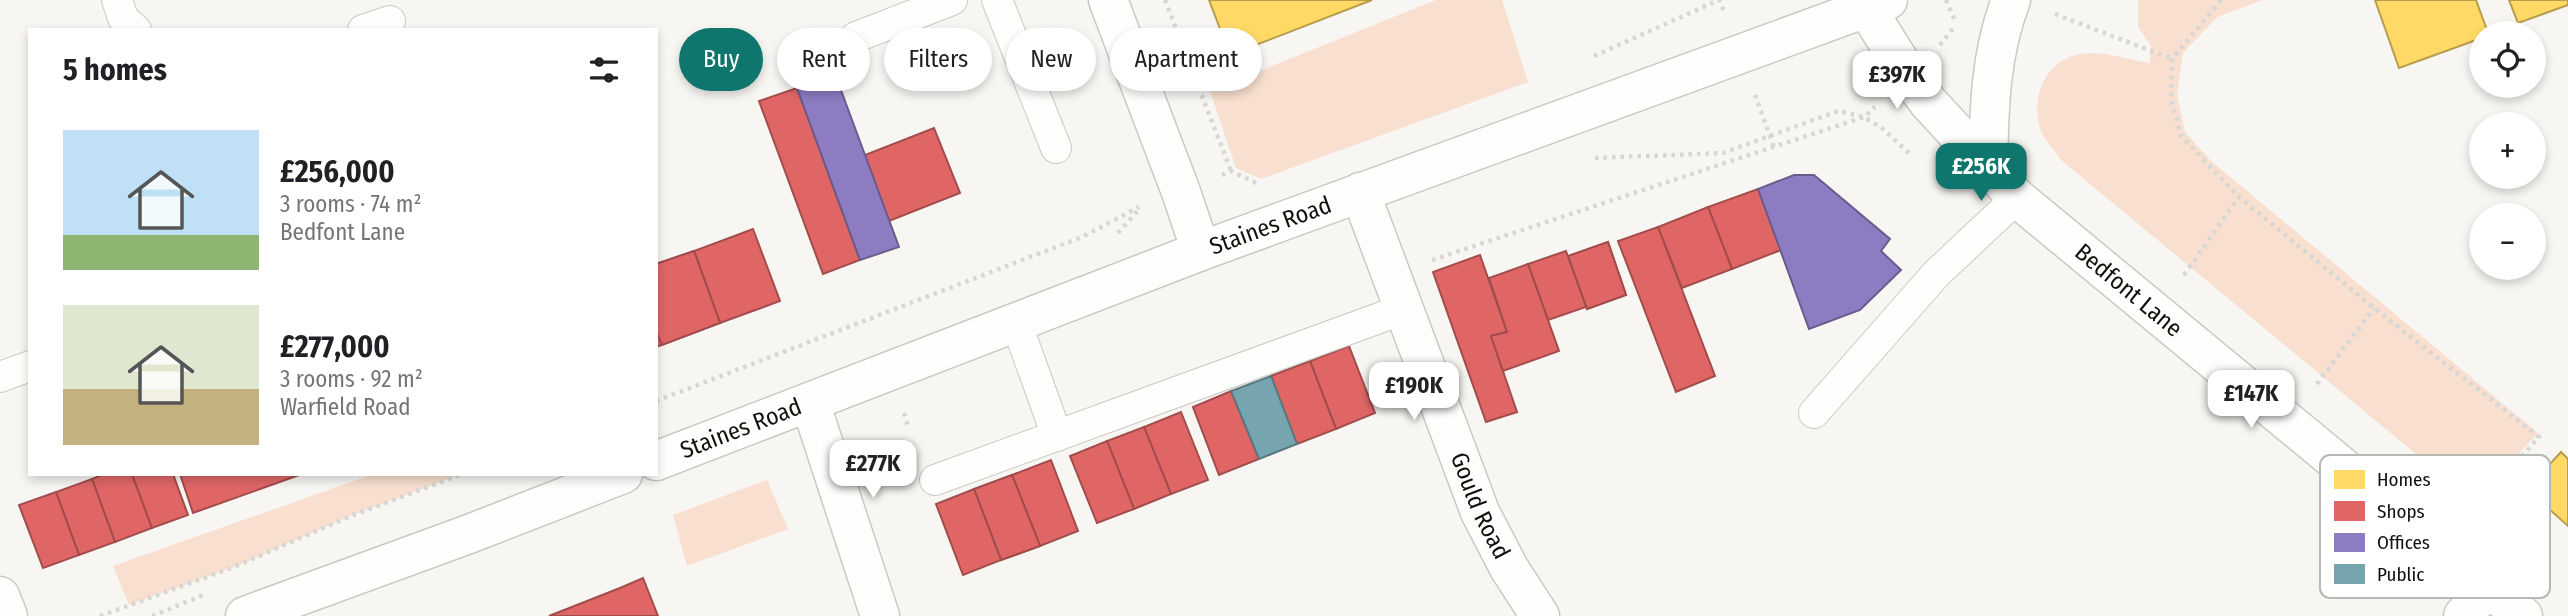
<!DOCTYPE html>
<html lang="en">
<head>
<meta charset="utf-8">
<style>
  body { margin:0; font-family:"Fira Sans Condensed",sans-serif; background:#f6f6f6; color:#202124; height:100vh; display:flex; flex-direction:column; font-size:26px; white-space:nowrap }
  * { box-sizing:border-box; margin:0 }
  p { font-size:23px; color:#757577 }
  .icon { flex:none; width:38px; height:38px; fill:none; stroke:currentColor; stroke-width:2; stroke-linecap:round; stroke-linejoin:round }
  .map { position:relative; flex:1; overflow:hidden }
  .sheet { position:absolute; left:28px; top:28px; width:630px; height:448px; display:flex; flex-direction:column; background:#fff; border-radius:0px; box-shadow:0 4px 10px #0003 }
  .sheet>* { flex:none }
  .hud { position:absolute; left:679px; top:28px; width:665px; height:63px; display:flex; gap:14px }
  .buttons { position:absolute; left:2469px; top:21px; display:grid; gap:14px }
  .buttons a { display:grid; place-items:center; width:77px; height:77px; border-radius:50%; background:#fff; box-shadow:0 4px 10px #0003; font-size:35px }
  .price { position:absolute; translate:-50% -60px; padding:0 16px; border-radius:14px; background:#fff; color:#222; font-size:23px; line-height:46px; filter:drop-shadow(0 2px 4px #0008) }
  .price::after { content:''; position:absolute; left:50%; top:42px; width:21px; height:16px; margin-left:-10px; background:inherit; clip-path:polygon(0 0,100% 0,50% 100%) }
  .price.active { background:#0f766e; color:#fff }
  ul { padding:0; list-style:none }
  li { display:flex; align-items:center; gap:21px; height:175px; padding:0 35px }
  li span { display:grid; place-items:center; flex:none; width:196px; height:140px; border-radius:0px; color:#555 }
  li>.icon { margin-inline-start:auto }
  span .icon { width:84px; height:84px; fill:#fffc; stroke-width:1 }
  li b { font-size:30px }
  h2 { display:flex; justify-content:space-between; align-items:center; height:84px; padding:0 35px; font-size:30px }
  .pill { padding:0 24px; border-radius:32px; background:#fff; box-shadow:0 4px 10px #0003; font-size:24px; line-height:63px }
  .pill.active { background:#0f766e; color:#fff }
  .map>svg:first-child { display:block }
  .green { fill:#f8dfcf }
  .homes { fill:#ffd966; stroke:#b89d4c; stroke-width:2 }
  .shops { fill:#e06666; stroke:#a24c4c; stroke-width:2 }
  .offices { fill:#8e7cc3; stroke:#695c8d; stroke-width:2 }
  .public { fill:#76a5af; stroke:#58797f; stroke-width:2 }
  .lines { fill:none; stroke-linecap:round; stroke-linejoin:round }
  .lane-casing { stroke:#cac9c5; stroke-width:32 }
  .street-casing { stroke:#cac9c5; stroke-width:41 }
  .secondary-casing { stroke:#cac9c5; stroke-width:41 }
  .primary-casing { stroke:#cac9c5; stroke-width:41 }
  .path { stroke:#d6d6d4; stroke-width:4.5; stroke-dasharray:3.5 5; stroke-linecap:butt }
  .lane { stroke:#fefefd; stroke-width:30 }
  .street { stroke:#fefefd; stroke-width:38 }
  .secondary { stroke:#fefefd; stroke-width:38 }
  .primary { stroke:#fefefd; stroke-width:38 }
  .labels { text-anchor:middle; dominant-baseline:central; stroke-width:7; stroke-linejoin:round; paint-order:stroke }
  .street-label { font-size:24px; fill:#12110e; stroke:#fff }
  .key { fill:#fff; stroke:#b8b8b7; stroke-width:2 }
  .key-label { font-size:19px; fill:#12110e }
</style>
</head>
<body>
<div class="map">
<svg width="2568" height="616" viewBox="0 0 2568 616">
  <rect width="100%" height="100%" fill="#f7f6f2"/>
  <g class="green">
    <polygon points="1436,0 1502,0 1528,82 1261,179 1236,168 1210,91"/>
    <path d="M2138 0H2263L2217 17 2183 53 2177 94 2185 132 2211 161 2538 433 2474 502 2061 160C2055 150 2043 139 2040 128 2031 99 2044 64 2075 55 2099 49 2126 59 2150 63L2151 46 2138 27Z"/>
    <polygon points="374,474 462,474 351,516 234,567 129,605 113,566"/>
    <polygon points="767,480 788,529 687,566 673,515"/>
  </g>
  <g class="homes">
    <polygon points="1209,0 1372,0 1230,55"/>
    <polygon points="2375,0 2476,0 2488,33 2482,33 2482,38 2399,68"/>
    <polygon points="2509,0 2568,0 2568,5 2518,23"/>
    <polygon points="2561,452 2568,459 2568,526 2527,489"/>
  </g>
  <g class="shops">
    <polygon points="797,88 860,260 823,274 759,101"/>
    <polygon points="934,128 960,193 889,221 865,155"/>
    <polygon points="1758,189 1781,250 1732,269 1708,207"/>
    <polygon points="1708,207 1732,269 1682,288 1658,227"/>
    <polygon points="1658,227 1715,376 1676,392 1618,241"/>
    <polygon points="753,229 780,301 720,323 694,251"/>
    <polygon points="1608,242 1626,295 1587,309 1568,256"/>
    <polygon points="1608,242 1626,295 1587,309 1568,256"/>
    <polygon points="694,251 720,323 656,347 656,264"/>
    <polygon points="694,251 720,323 662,345 656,331 656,264"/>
    <polygon points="1566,251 1586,307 1548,320 1528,264"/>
    <polygon points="1480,255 1507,332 1491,336 1517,412 1486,422 1433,272"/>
    <polygon points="1528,264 1559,351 1503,371 1491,336 1507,332 1489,278"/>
    <polygon points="1349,346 1375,413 1336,429 1310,361"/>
    <polygon points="1310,361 1336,429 1297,444 1271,376"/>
    <polygon points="1231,391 1259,459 1219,475 1193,407"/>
    <polygon points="1181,412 1208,480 1171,494 1144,427"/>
    <polygon points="1144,427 1171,494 1134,509 1107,441"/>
    <polygon points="1107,441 1134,509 1097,523 1070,456"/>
    <polygon points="1051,460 1078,531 1040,546 1012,475"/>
    <polygon points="104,474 132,474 152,528 115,542 92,479"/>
    <polygon points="132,474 173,474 188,515 152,528"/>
    <polygon points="180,474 302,474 193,513"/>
    <polygon points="1012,475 1040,546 1001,560 974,489"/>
    <polygon points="1012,475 1040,546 1001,560 974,489"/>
    <polygon points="92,479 115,542 79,555 56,492"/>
    <polygon points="974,489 1001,560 963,575 936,504"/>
    <polygon points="56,492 79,555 43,568 19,505"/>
    <polygon points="643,578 658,616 549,616 620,588"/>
  </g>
  <g class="offices">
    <polygon points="835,74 899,247 860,260 797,88"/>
    <polygon points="1794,175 1814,175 1890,239 1881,251 1901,270 1860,310 1809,329 1758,189"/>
  </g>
  <polygon class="public" points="1271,376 1297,444 1259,459 1231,391"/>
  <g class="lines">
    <g class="lane-casing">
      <g id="lane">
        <polyline points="117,0 123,18 136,30"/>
        <polyline points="997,0 1056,148"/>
        <polyline points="363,30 390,21"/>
        <polyline points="856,37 952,0"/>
        <polyline points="1016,322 1057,436"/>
        <polyline points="0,377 30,366"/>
        <polyline points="1814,413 1936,274 2017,198"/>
        <polyline points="935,480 1404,309"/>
      </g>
    </g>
    <g class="street-casing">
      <g id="street">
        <polyline points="1108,0 1181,192 1201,251"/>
        <path id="s1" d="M1360 192 1480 512 1509 568 1540 616"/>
        <polyline points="810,402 880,616"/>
        <polyline points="0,596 8,616"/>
        <polyline points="2463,616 2488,587"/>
      </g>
    </g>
    <g class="secondary-casing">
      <g id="secondary">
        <path id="s2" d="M1867 9 1908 75 1928 102 2017 198 2523 616"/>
      </g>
    </g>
    <g class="primary-casing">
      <g id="primary">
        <path d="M1988 167C1989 110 1990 54 2011 0"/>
        <path id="s3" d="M656 461 1201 251 1888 0"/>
        <polyline points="245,616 469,534 623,474"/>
      </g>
    </g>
    <g class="path">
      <polyline points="1165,0 1231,171"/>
      <polyline points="1946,0 1956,23"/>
      <polyline points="2221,0 2172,59 2171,100 2181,136 2239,197 2374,308 2539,437 2479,504 2473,516"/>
      <polyline points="2055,14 2172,59"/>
      <polyline points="1940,45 1954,27"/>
      <polyline points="1594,56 1719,0 1724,11"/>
      <polyline points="1755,95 1774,147"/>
      <polyline points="1595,158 1723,153 1838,111 1864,117 1883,129 1911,155"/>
      <polyline points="1222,175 1231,171 1256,183"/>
      <polyline points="1118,233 1140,208"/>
      <polyline points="1432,260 1864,117 1875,107"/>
      <polyline points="2184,275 2239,197"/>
      <polyline points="2317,384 2374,308"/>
      <polyline points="656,401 1082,237 1139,207"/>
      <polyline points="904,413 908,426"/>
      <polyline points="100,616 234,567 351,516 462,474"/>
      <polyline points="152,616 206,594"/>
    </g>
    <use href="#lane" class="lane"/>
    <use href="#street" class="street"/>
    <use href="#secondary" class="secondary"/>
    <use href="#primary" class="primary"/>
  </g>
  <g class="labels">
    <g class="street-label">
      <text stroke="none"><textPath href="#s3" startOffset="658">Staines Road</textPath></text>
      <text stroke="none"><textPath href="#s2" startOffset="387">Bedfont Lane</textPath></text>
      <text stroke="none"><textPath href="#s3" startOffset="91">Staines Road</textPath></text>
      <text stroke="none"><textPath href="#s1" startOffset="336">Gould Road</textPath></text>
    </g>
  </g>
  <rect x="2320" y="455" width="230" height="143" rx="10" class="key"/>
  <rect x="2334" y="470" width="31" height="19" fill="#ffd966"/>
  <rect x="2334" y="501" width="31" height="20" fill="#e06666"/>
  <rect x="2334" y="533" width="31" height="19" fill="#8e7cc3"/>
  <rect x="2334" y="564" width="31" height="20" fill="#76a5af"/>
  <g class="key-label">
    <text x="2377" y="486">Homes</text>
    <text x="2377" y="518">Shops</text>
    <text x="2377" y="549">Offices</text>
    <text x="2377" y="581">Public</text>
  </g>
</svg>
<div class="buttons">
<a><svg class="icon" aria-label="locate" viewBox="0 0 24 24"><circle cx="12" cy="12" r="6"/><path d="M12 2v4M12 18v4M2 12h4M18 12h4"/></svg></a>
<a>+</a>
<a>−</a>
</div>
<b class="price" style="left:1897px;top:111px">£397K</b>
<b class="price active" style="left:1981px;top:203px">£256K</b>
<b class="price" style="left:1414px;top:422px">£190K</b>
<b class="price" style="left:2251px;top:430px">£147K</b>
<b class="price" style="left:873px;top:500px">£277K</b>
<div class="hud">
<a class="pill active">Buy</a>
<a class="pill">Rent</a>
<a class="pill">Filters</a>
<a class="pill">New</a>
<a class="pill">Apartment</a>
</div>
<section class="sheet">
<h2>5 homes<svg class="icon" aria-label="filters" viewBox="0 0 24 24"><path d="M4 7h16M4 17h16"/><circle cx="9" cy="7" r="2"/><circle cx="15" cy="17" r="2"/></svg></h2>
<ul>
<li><span style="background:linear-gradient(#bfe0f5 75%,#8fb573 0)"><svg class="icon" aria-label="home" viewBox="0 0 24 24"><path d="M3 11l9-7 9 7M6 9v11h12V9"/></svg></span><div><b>£256,000</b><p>3 rooms · 74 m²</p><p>Bedfont Lane</p></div></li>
<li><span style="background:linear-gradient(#dfe7d0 60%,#c2b280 0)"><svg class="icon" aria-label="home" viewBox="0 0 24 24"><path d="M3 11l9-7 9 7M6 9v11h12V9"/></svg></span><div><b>£277,000</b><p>3 rooms · 92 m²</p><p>Warfield Road</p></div></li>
</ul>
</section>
</div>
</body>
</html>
